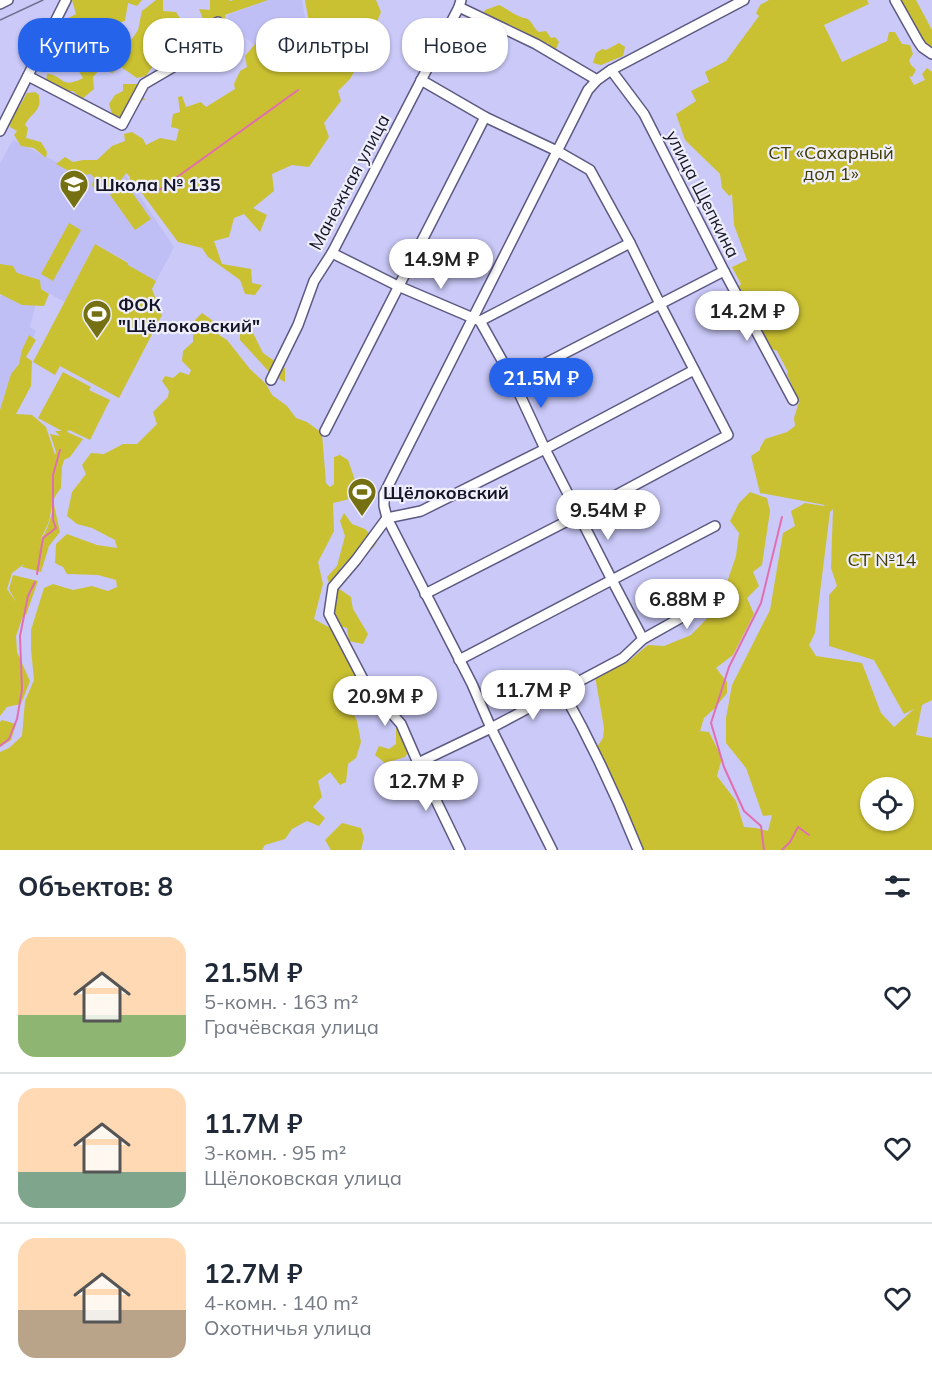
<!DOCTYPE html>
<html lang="ru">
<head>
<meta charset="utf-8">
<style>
  body { margin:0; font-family:Mulish,sans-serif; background:#f2f2f3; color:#1f2937; height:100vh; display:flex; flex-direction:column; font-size:22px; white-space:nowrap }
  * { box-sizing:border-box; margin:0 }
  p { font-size:20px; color:#747a83 }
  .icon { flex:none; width:33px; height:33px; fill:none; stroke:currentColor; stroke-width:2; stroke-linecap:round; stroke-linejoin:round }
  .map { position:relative; height:850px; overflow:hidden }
  .panel { display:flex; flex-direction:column; background:#fff; flex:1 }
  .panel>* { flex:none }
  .hud { position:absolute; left:18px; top:18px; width:600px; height:54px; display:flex; gap:12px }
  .fabs { position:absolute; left:860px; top:777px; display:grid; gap:12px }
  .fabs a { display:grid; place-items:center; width:54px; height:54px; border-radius:50%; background:#fff; box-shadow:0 2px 4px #0004; font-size:30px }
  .price { position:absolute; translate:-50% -51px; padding:0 14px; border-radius:21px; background:#fff; color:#222; font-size:20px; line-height:39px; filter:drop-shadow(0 2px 3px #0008) }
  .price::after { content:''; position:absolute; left:50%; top:36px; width:18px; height:14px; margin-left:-9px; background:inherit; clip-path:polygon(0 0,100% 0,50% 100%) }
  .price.current { background:#2563eb; color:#fff }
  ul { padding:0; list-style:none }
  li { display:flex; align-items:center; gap:18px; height:150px; padding:0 18px }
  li+li { border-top:2px solid #e0e1e3 }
  li span { display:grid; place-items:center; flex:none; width:168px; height:120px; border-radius:18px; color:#555 }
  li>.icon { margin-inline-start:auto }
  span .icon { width:72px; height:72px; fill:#fffc; stroke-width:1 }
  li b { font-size:26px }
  h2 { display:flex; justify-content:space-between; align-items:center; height:72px; padding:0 18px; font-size:26px }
  .tag { padding:0 21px; border-radius:24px; background:#fff; box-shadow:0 2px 4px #0004; font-size:21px; line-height:54px }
  .tag.current { background:#2563eb; color:#fff }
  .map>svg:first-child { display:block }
  .built { fill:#c0bff5 }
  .green { fill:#cac132; fill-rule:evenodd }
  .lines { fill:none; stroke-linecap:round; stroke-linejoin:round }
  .stream { stroke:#e16eb1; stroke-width:2 }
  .minor-casing { stroke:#5c5982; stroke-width:12 }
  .minor { stroke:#fff; stroke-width:9 }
  .tram { stroke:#706f8f; stroke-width:1.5 }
  .labels { text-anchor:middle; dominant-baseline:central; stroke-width:4.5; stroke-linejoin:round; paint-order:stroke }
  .park-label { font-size:18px; fill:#403c00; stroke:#eeeefc }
  .street-label { font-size:18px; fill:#161525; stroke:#eeeefc }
  .poi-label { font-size:18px; font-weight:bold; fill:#161525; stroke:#eeeefc; text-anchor:start }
</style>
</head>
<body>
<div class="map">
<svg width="932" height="850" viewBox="0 0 932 850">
  <rect width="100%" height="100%" fill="#cac9f8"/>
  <g class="built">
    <polygon points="268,0 302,0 309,40 315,49 313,61 299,67 262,58 255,45 229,26 228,15"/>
    <polygon points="13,140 84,176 92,173 108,149 174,247 156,281 127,265 128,262 95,244 65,302 22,279 0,291 0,163"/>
    <polygon points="22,283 39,291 30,327 36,331 0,417 0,297"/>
  </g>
  <g class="green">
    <path d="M72 0H142L137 6 128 3 125 21 107 26 112 37 132 39 138 30 142 11 156 0H163V11L176 12 183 23 182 35 161 46V54L146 76 137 78 121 67 112 73 101 68 93 77 94 89 82 99 73 91H61L46 81 47 74C64 75 60 90 83 78L78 70 88 64 83 56 71 54 70 45 89 40 92 51 108 48 107 41 95 40 93 31 94 23 77 20 67 34 61 35V22L76 14Z"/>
    <polygon points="210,0 228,0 231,1 233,0 268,0 225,15 227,30 224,31 224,33 211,39 208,33 206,32 208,31 199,9 210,10"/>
    <polygon points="305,0 376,0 381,12 376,24 381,31 371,41 359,44 352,55 359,63 350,79 338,91 341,101 324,123 329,137 309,167 292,165 272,174 274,191 253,208 267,215 260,232 244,214 234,218 229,237 214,241 222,264 251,269 252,283 262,285 255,295 245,294 240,280 208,257 202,248 178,242 141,192 129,184 130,177 126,173 115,189 100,193 94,189 92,185 94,178 91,174 78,176 56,164 65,157 73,162 83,160 97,160 112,146 125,141 124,134 132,132 143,139 146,145 160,138 176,141 179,129 171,127 173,114 180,112 178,97 182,96 186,107 201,102 206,107 235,89 234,84 240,71 247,67 245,56 256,43 260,46 260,56 270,52 275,58 291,59 302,68 309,60 323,56 312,40"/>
    <path d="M769 0H867L869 4 824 25 842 62 887 41 889 32H895L902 44 910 45 913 54 909 60 911 65 916 70 912 77 909 76 914 85 925 80 922 74 927 68 932 72V700L922 705 916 735 932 738V850H642L625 805 597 747 603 738 604 728 595 676 630 660 648 645 664 646 691 635 719 606 736 556 739 533 730 521 739 503 750 492 767 498 770 511 762 565 753 572 759 586 747 598 754 614 733 655 716 668 727 682V693L715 708 704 718 700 731 709 732 722 758 717 776 736 801 744 827 756 828 768 831 772 815 763 816 746 768 726 743V718L732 685 770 610 783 533 795 526 791 511 805 503 824 506 825 505 760 493 751 456 760 450V448L765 439 787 432 795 426 794 418 799 402 787 374 788 372 777 351 772 349 757 321 756 312 752 304 746 300 739 286 741 284 732 267 747 260 734 225 732 194 729 196 722 188 720 174 685 140 676 114 696 101 691 91 709 82 705 72 726 61 759 16 756 13 760 5ZM833 509 831 568 837 586 829 595V646L874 660 904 714 914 709 894 727 881 713 862 663 816 656 809 645 815 633 830 512ZM870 788H903V820H870Z"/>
    <polygon points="900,0 916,0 932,30 932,48 924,43"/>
    <path d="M499 5C506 8 515 15 521 17 525 19 526 17 530 21 534 25 534 29 539 32L546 31 551 38 555 37 559 42 556 49 550 48 548 43 542 45 511 29C506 21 503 22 495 21 491 20 486 17 483 15L485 10Z"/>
    <polygon points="619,43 625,47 623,56 601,65 593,63 596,53 602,49 606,50"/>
    <polygon points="123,84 138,84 145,100 137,101 132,112 119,118 112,114 109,104 115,95 123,91"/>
    <path d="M35 92 39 95C39 98 40 102 39 105 37 113 28 117 25 125L28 128 26 138 41 142 47 152 46 158 34 148 21 146 14 135 17 131 10 127 11 115 19 107 27 93Z"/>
    <polygon points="126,184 151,219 135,230 110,195"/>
    <polygon points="69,223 81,230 53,281 41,274"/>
    <polygon points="95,244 128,263 128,265 156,281 152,289 162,315 119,398 60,366 55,375 33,362"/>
    <polygon points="0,264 13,266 17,273 40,280 41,289 49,294 44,306 22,305 0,294"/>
    <polygon points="202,313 212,320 219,335 227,340 250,369 266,384 272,395 287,406 296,418 307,422 322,433 326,483 330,487 334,484 334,457 340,455 348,460 355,480 357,494 346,500 333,503 334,531 318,562 323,584 314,619 332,629 356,672 374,682 385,699 385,708 377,707 368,688 360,684 346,699 357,721 361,742 356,758 348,764 346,782 340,785 330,772 318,781 322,797 313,807 325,818 319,826 307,821 292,829 285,839 265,845 262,850 0,850 0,752 9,748 22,736 25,701 34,680 31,649 31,630 44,588 53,584 73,590 92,586 108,591 117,587 116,580 98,575 67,574 63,567 55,563 56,544 67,534 97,545 117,548 115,540 92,528 77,524 67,516 72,492 86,474 82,465 91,453 104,454 123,444 137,444 157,424 153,412 168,397 169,391 162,381 165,376 173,378 180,372 189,375 191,370 182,361 183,351 193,342 193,322"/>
    <polygon points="240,328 251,329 263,353 285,368 285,382 271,374 240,340"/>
    <path d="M29 335 36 340 26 357 32 361 31 386 16 414 32 415 46 427 55 455 56 452 50 434 60 436 55 431H62L38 418 63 372 91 387 89 390 110 400 90 440 69 430 67 432 83 439 70 457 64 460 62 467 61 488C50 502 53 505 49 521 47 527 43 534 40 540 49 529 50 519 54 505L60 532 49 546 41 572 22 567 24 564 12 573 7 589 16 602 9 589 13 575 38 581 26 615 24 613 16 636 17 652 30 681 21 704 7 707 0 716V410L11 374 19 364 22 350Z"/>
    <polygon points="344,513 352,524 365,529 377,542 373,548 358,550 340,569 343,582 338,588 351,597 353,609 368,634 363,644 349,641 347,628 340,626 335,617 336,606 327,577 337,566 345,536 340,521"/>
    <polygon points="2,720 16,724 11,740 0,747 0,722"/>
    <polygon points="396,728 407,729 413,744 405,757 385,763 375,755 379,746 389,749 396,744"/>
    <polygon points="342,823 361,828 364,838 361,850 331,850 325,840"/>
  </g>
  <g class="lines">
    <g class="stream">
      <polyline points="155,193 298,90"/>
      <polyline points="37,574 43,538 56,528 53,520 53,475 60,450"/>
      <polyline points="0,746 9,739 17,719 22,690 20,636 28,596 35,582"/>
      <polyline points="764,850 761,826 744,811 724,767 711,723 729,667 761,603 782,517"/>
      <polyline points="782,850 790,842 798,827 809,835"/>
    </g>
    <g class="minor-casing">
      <g id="minor">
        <polyline points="895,0 918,41 922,47 932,54"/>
        <polyline points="0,4 8,0"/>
        <polyline points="459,7 536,44 597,80"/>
        <polyline points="611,70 644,114 724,271 793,400"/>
        <polyline points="28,76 122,125 144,84 185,60 188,39 218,22"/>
        <polyline points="421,80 485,117 557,151 590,170 630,243 660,304 728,435 579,515 425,594"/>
        <polyline points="0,131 66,0"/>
        <polyline points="332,253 398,286 480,321 513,380 545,449 612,580 643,639"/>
        <polyline points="480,321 630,243"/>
        <polyline points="271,380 298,325 314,281 332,253 459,7 461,0"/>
        <polyline points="513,380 724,271"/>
        <polyline points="325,431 485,117"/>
        <polyline points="387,518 356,560 333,587 329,614 365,683 401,724 418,763 460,850"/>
        <polyline points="387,518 421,511 545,449 694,370"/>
        <polyline points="459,660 715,526"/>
        <path d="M562 690C591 742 616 795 638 850"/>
        <polyline points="418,763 491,728 623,658 643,639 718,597"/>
        <polyline points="552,850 491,728 472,684 387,518 384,506 384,494 588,90 597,80 611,70 744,0"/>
      </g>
    </g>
    <use href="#minor" class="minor"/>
    <polyline class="tram" points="0,20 43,0"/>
  </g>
  <defs>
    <g id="school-pin" transform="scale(1.5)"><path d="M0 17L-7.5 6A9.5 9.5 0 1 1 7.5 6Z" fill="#757011" stroke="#eeeefc"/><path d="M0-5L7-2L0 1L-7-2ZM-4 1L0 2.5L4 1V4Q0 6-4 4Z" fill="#fff"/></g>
    <g id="stadium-pin" transform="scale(1.5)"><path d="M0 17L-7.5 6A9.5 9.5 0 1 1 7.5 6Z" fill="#757011" stroke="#eeeefc"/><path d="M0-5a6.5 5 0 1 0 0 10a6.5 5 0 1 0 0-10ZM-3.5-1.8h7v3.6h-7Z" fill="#fff"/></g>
  </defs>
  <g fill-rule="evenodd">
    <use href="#school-pin" x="74" y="184"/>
    <use href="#stadium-pin" x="97" y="314"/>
    <use href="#stadium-pin" x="362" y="492"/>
  </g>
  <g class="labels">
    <g class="park-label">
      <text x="831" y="152">СТ «Сахарный<tspan x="831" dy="21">дол 1»</tspan></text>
      <text x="882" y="559">СТ №14</text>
    </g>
    <g class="street-label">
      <text transform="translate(349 182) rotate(-62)">Манежная улица</text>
      <text transform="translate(703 194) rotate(63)">улица Щепкина</text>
    </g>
    <g class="poi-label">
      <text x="95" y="184">Школа № 135</text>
      <text x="118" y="304">ФОК<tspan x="118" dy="21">"Щёлоковский"</tspan></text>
      <text x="383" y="492">Щёлоковский</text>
    </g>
  </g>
</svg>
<div class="fabs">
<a><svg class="icon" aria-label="locate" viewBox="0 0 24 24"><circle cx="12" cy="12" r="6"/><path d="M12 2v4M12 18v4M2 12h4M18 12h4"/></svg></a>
</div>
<b class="price" style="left:441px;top:290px">14.9M ₽</b>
<b class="price" style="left:747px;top:342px">14.2M ₽</b>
<b class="price current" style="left:541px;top:409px">21.5M ₽</b>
<b class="price" style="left:608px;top:541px">9.54M ₽</b>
<b class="price" style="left:687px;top:630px">6.88M ₽</b>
<b class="price" style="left:533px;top:721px">11.7M ₽</b>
<b class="price" style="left:385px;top:727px">20.9M ₽</b>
<b class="price" style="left:426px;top:812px">12.7M ₽</b>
<div class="hud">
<a class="tag current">Купить</a>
<a class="tag">Снять</a>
<a class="tag">Фильтры</a>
<a class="tag">Новое</a>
</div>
</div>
<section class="panel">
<h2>Объектов: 8<svg class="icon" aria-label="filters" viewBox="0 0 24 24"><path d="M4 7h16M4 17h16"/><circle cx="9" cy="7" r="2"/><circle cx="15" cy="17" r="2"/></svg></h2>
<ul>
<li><span style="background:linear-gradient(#ffd9b3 65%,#8fb573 0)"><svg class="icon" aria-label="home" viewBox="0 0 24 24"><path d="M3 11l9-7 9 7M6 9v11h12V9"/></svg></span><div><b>21.5M ₽</b><p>5-комн. · 163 m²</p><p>Грачёвская улица</p></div><svg class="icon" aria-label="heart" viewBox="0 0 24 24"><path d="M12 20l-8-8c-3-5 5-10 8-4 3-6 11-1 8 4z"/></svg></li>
<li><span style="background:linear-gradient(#ffd9b3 70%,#7fa58c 0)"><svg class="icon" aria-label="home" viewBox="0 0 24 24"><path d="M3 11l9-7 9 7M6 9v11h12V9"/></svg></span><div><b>11.7M ₽</b><p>3-комн. · 95 m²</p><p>Щёлоковская улица</p></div><svg class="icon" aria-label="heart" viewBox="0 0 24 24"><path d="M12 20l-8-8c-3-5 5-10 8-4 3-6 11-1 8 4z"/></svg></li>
<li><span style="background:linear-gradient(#ffd9b3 60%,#b9a48a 0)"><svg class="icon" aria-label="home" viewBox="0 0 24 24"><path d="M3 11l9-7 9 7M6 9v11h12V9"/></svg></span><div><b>12.7M ₽</b><p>4-комн. · 140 m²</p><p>Охотничья улица</p></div><svg class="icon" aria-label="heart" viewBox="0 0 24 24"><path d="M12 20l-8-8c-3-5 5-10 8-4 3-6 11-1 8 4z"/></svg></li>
</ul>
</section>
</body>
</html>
